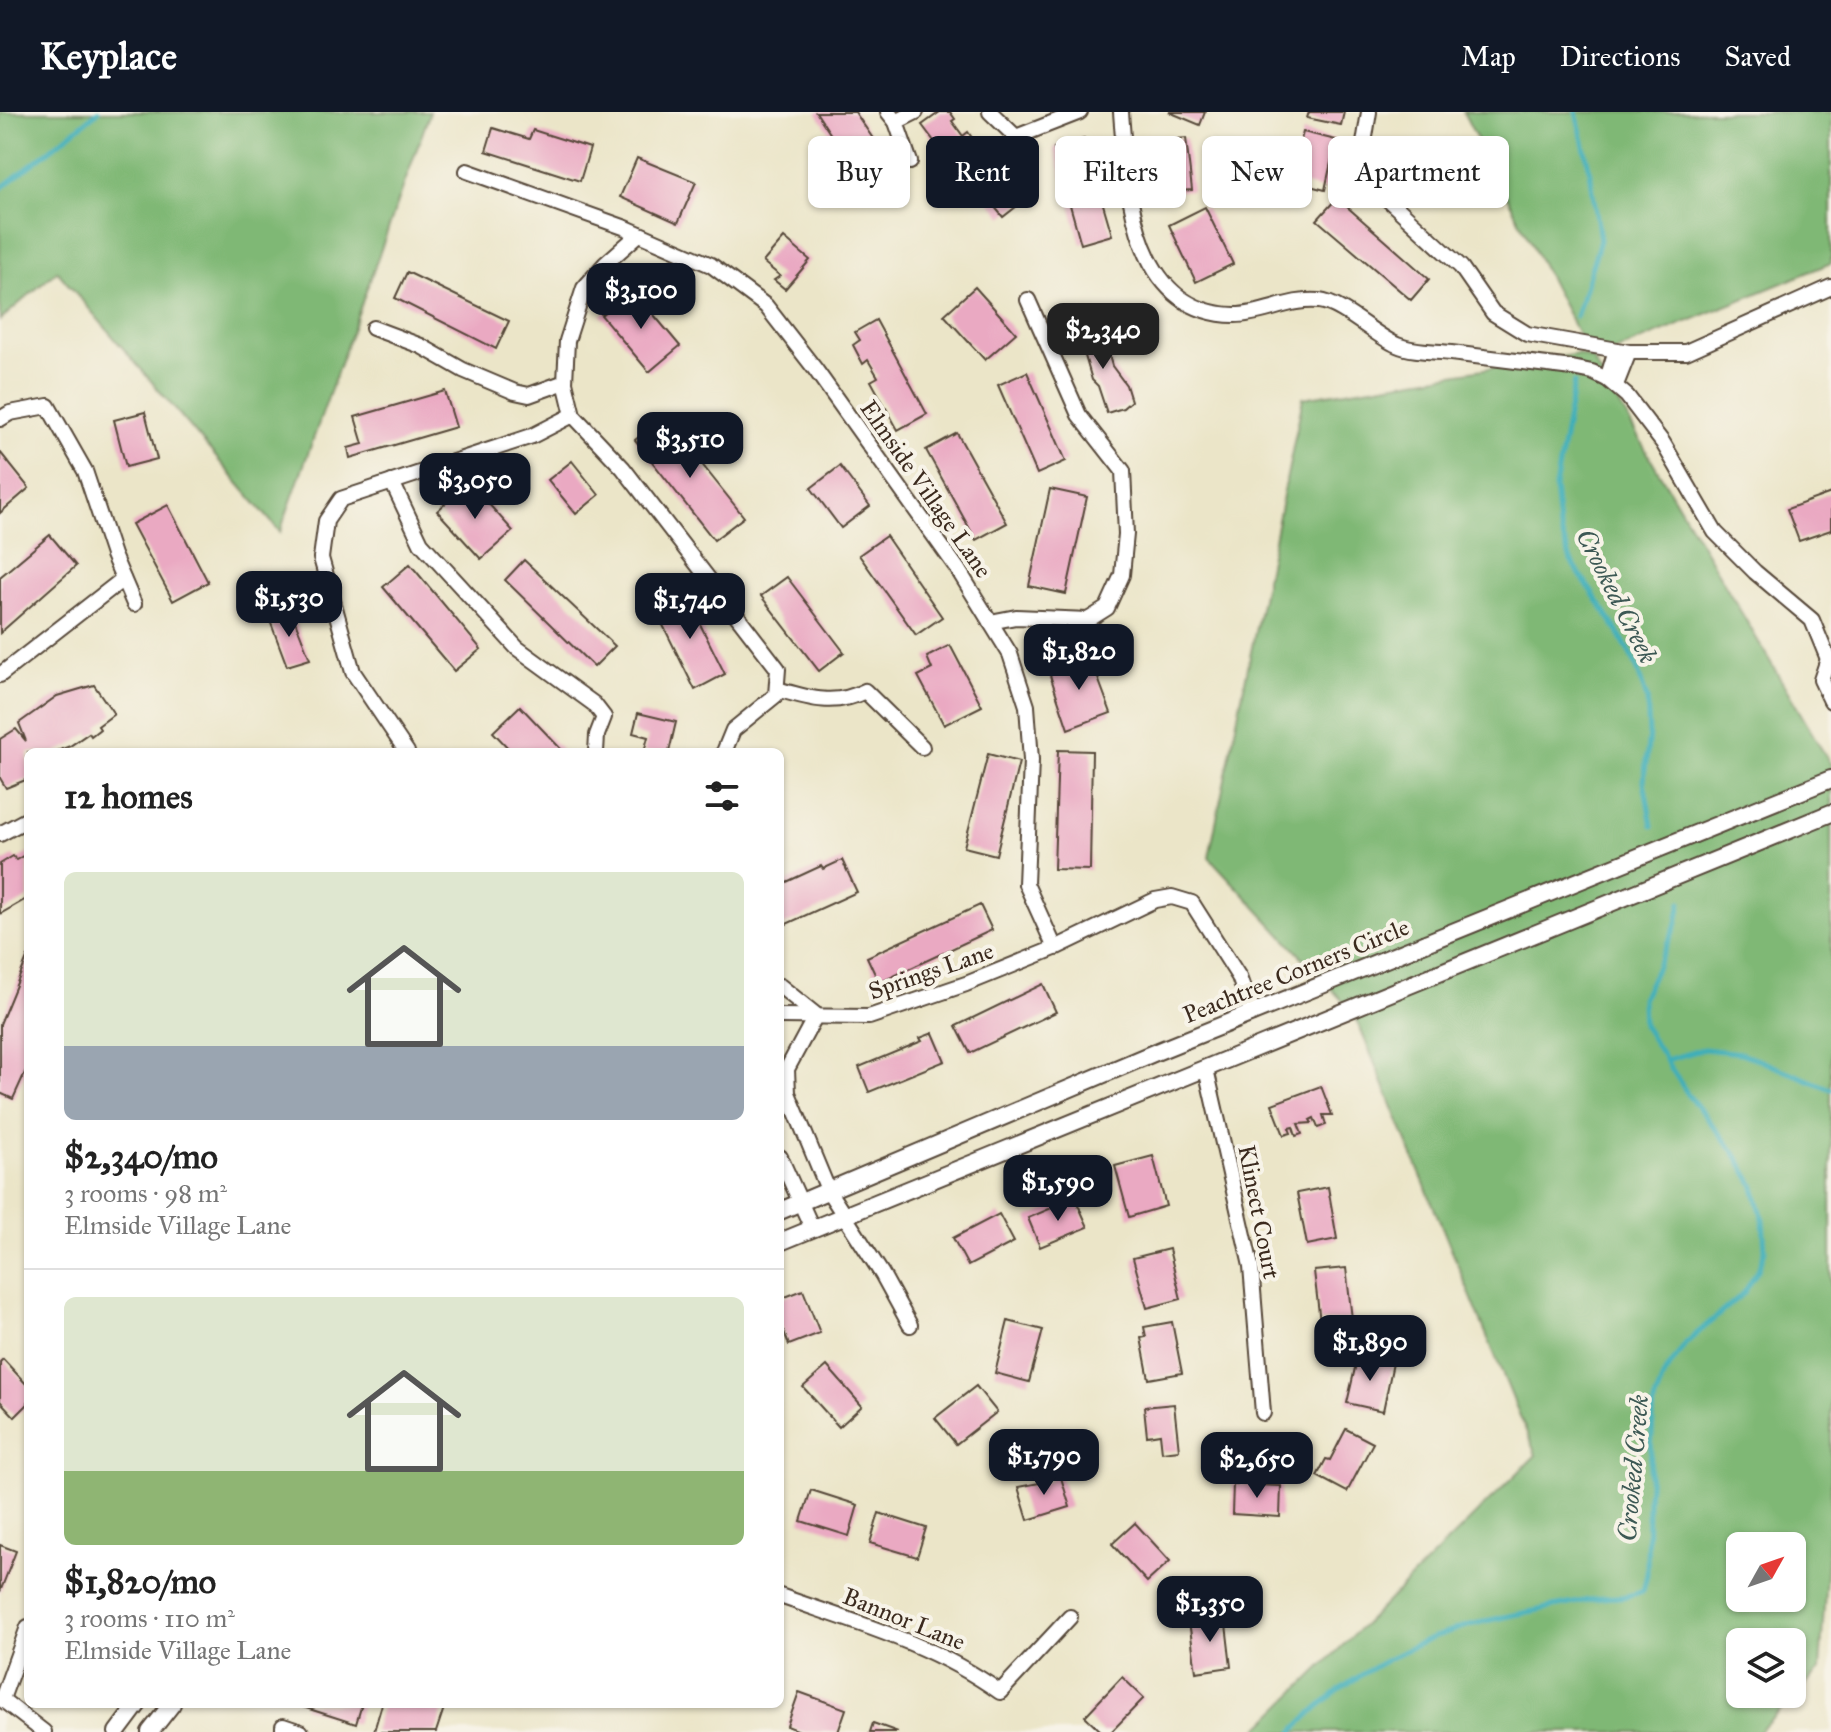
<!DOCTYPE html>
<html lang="en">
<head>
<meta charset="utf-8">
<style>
  body { margin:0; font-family:"IM FELL Great Primer",serif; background:#f6f6f6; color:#222; height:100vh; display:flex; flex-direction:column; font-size:30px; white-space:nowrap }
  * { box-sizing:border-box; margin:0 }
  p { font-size:26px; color:#767676 }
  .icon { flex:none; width:44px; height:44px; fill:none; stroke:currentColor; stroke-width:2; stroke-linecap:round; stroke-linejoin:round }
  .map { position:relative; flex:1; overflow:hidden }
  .sheet { position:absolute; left:24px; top:636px; width:760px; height:960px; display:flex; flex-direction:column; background:#fff; border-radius:12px; box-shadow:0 2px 6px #0004 }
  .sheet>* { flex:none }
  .top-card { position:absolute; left:808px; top:24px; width:760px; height:72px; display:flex; gap:16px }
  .needle { width:52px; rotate:50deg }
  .fabs { position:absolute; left:1726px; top:1420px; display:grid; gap:16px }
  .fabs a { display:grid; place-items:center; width:80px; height:80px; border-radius:12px; background:#fff; box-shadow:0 2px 6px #0004; font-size:40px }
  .price { position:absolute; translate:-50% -68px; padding:0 18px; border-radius:16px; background:#111827; color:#fff; font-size:26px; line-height:52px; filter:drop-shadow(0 2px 4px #0008) }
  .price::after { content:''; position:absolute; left:50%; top:48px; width:24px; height:18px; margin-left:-12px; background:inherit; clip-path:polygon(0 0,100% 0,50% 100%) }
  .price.active { background:#222; color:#fff }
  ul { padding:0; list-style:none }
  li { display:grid; align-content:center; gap:16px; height:424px; padding:0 40px }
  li+li { border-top:2px solid #e0e0e0 }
  li span { display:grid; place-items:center; height:248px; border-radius:12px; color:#555 }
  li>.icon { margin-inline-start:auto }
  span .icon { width:144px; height:144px; fill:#fffc; stroke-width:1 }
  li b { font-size:34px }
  h2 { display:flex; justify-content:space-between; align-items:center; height:96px; padding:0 40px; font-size:34px }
  .tag { padding:0 28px; border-radius:12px; background:#fff; box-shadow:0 2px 6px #0004; font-size:28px; line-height:72px }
  .tag.active { background:#111827; color:#fff }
  header { display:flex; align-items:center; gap:48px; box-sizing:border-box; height:112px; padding:0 40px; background:#111827; color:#fff }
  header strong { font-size:38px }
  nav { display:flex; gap:44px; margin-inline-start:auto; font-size:28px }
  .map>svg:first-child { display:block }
  .forest { fill:#7fb875; stroke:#5d714a; stroke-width:2; fill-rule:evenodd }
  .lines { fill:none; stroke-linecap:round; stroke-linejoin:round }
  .stream { stroke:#3eaeb9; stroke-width:5 }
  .building { fill:#eaa9c2 }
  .minor-casing { stroke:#554638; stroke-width:18 }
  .tertiary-casing { stroke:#554638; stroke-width:20 }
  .minor { stroke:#fff; stroke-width:14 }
  .tertiary { stroke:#fff; stroke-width:16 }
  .labels { text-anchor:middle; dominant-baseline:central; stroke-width:8; stroke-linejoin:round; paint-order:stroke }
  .street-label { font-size:24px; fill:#3b2a1e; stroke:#f7f3e8 }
  .water-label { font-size:26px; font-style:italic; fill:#3c5854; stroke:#f7f3e8 }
</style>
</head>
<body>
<header>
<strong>Keyplace</strong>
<nav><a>Map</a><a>Directions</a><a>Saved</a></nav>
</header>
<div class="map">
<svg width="1831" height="1620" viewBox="0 0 1831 1620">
  <rect width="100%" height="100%" fill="#f7f3e8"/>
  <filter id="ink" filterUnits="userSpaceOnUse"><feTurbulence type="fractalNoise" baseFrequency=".0125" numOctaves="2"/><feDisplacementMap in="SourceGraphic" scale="16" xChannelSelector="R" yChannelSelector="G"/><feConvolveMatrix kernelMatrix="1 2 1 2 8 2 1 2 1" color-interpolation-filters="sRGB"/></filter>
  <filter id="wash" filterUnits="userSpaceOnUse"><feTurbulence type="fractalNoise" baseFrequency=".006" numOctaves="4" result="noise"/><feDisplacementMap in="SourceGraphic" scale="32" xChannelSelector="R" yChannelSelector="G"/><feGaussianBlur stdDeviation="1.8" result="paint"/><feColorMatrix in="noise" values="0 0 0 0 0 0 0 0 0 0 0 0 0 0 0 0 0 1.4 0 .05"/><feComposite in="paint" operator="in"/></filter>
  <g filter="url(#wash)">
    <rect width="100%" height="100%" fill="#ebe5c8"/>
    <g class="forest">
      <polygon points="0,0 430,0 280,420 57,159 0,208"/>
      <path d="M1463 0H1831V151L1593 248 1831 653V1385L1820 1558 1759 1620H1255L1536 1343 1354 901 1209 745 1303 286 1578 242 1591 247ZM1740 1434H1792V1486H1740ZM1740 1530H1792V1582H1740Z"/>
    </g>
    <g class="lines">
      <g class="stream">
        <polyline points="0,77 98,0"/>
        <polyline points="1576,205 1600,128 1590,59 1576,0"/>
        <polyline points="1574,271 1555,375 1559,414 1571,449 1617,518 1636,553 1647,587 1649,622 1644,669 1652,714"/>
        <polyline points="1666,948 1704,937 1741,941 1831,977"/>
        <path d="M1293 1620C1331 1577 1387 1544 1440 1523 1476 1509 1516 1503 1553 1495 1567 1493 1581 1489 1595 1487 1615 1484 1623 1487 1643 1479L1647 1462 1648 1388 1654 1291 1664 1263 1686 1231 1744 1181 1758 1158 1765 1139 1763 1107 1753 1072 1735 1041 1689 984 1643 913 1642 887 1677 811 1681 790"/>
      </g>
    </g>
    <g id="blocks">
      <g class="building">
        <polygon points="816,0 855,0 880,37 852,55"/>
        <polygon points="940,0 950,0 955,7 952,9 963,24 968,20 986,46 961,65 922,13"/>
        <polygon points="1169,0 1205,0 1200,13"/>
        <polygon points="1309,0 1344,0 1341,13 1307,6"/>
        <polygon points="493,16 529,27 533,18 590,36 580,69 486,39"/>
        <polygon points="1303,20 1336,28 1325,78 1291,69"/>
        <polygon points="1186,26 1192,78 1155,81 1150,30"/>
        <polygon points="1084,27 1112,123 1081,132 1054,36"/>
        <polygon points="637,46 696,70 678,111 620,85"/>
        <polygon points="999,51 1026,87 1003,105 971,66 989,53 992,56"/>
        <polygon points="1337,86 1429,167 1411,188 1317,108"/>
        <polygon points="1205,95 1233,152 1196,170 1169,113"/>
        <polygon points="784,126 810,148 785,177 774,168 780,164 763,150"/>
        <polygon points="407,160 509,209 496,237 395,186"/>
        <polygon points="975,175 1016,221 985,248 944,203"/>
        <polygon points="633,178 680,234 649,260 601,203"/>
        <polygon points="876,208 927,302 898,318 871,269 878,265 868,248 863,252 853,233 860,228 855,220"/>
        <polygon points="1096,216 1104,225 1112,254 1126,273 1131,289 1123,296 1107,301 1098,274 1092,268 1085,244 1074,225"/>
        <polygon points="1027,260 1066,349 1037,362 998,273"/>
        <polygon points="445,279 456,315 350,346 348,336 363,332 355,305"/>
        <polygon points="145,300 157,347 126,355 114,308"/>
        <polygon points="661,308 674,323 677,321 744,405 714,428 635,328"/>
        <polygon points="957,321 1007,411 976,428 926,338"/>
        <polygon points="0,340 29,376 0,401"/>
        <polygon points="572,349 599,383 576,402 548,368"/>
        <polygon points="840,354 870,394 841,416 811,376"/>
        <polygon points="469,370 513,419 481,447 437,399"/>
        <polygon points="1050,377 1087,385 1066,482 1029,474"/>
        <polygon points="1831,381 1831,418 1799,429 1787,397"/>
        <polygon points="168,393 208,470 173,489 132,412"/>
        <polygon points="50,423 76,454 0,521 0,465"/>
        <polygon points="886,424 942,505 916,523 859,443"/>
        <polygon points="524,448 615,534 594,555 505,468"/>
        <polygon points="410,452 481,537 454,559 383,475"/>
        <polygon points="787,465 844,540 819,559 761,484"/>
        <polygon points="684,480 725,562 695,578 654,495"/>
        <polygon points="291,499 310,547 287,554 269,506"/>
        <polygon points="950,533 982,594 944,613 918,564 932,557 927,545"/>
        <polygon points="1089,542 1111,601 1068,617 1048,557"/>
        <polygon points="94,573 114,602 98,614 100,617 91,624 89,621 70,634 55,640 28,640 28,667 6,676 0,666 0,627 16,617 26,629 19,611 57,584"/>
        <polygon points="520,594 561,637 558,640 512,640 493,620"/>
        <polygon points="638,601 676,610 669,640 644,640 648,625 633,621"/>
        <polygon points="1058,638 1092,639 1090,758 1054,757"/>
        <polygon points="988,642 1019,650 996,743 964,735"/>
        <polygon points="28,741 28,786 0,802 0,752 13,744 16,748"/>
        <polygon points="842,748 857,780 780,815 780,773 821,754 823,757"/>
        <polygon points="980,793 992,818 879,871 867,845"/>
        <polygon points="28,844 28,954 13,987 0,981 0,912"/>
        <polygon points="1043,872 1056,900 970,941 956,914"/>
        <polygon points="933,921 945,949 869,980 859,955 922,929 920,926"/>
        <polygon points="1321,974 1332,1003 1323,1003 1326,1013 1318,1016 1314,1006 1310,1008 1312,1011 1298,1012 1302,1022 1296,1024 1293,1015 1289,1016 1291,1021 1284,1023 1272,992"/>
        <polygon points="1153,1044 1166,1094 1129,1105 1115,1054"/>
        <polygon points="1328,1075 1337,1127 1307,1133 1297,1081"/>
        <polygon points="1075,1086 1088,1115 1040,1135 1028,1106"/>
        <polygon points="999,1102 1014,1130 968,1154 953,1126"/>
        <polygon points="1169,1137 1181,1187 1147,1196 1133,1146"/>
        <polygon points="1346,1156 1352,1207 1320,1210 1314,1159"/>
        <polygon points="803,1178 820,1221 789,1233 780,1209 780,1187"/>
        <polygon points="1008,1209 1043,1218 1029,1270 995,1261"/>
        <polygon points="1172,1210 1182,1261 1149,1267 1141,1226 1146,1225 1144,1215"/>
        <polygon points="1358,1243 1393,1251 1383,1299 1347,1291"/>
        <polygon points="3,1247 28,1274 28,1292 15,1305 0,1289 0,1250"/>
        <polygon points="827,1254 862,1294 839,1315 803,1275"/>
        <polygon points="976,1274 997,1300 956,1332 935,1306"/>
        <polygon points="1174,1292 1179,1338 1162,1340 1160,1322 1147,1324 1144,1295"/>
        <polygon points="1346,1317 1373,1331 1347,1380 1317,1364 1326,1347 1330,1348"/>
        <polygon points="1059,1359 1070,1395 1028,1408 1018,1375 1050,1369 1048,1362"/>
        <polygon points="1233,1372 1281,1374 1280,1405 1232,1402"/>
        <polygon points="811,1378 858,1393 849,1424 801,1409"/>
        <polygon points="879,1401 926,1416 917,1445 870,1431"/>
        <polygon points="1135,1411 1170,1449 1147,1470 1112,1432"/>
        <polygon points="0,1433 16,1439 0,1480"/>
        <polygon points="1225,1504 1231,1555 1196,1560 1189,1509"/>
        <polygon points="1122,1565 1144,1586 1111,1620 1102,1620 1085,1604"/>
        <polygon points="799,1580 846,1597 838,1620 802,1620 787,1614"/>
        <polygon points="304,1592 362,1592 356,1612 303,1595"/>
        <polygon points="382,1592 442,1592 445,1593 436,1620 377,1620 374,1619"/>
        <polygon points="873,1611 898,1620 870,1620"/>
      </g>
    </g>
  </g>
  <g filter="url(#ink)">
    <use href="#blocks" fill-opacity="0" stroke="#554638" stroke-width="2"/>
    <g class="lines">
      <g class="minor-casing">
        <g id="minor">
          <polyline points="888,0 896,10 910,50"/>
          <polyline points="990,0 1016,25 1080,0"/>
          <path d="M1121 0C1127 77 1132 201 1235 203 1263 203 1290 186 1319 189 1342 191 1375 224 1397 233 1413 240 1435 239 1451 241 1491 246 1531 251 1572 256L1592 260 1607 267 1627 284 1663 331 1715 420 1755 460 1812 508 1828 547 1831 549"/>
          <polyline points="1369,0 1361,50 1369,70 1461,155 1493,201 1527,222 1629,240 1686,240 1831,175"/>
          <polyline points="896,10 916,0"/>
          <polyline points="467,59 626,116 711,153 766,194 815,257 957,456 1010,542 1027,594 1031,648 1026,772 1055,836 1155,788 1172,785 1192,791 1239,865 1252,902"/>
          <polyline points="639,122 605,152 584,176 567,229 565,270 573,303 623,356 778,557 776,583 733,618 724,640"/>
          <polyline points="373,216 421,234 463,258 515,280 529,283 565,270"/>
          <polyline points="1607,267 1616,238"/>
          <polyline points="1616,273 1629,240"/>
          <polyline points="0,307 10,301 48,294 85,359 113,443 134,492"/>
          <polyline points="392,370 421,431 517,536 594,592 604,605 597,623 596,640"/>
          <polyline points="990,510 1016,505 1088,508 1107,496 1122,463 1126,422 1123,359 1079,303 1028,188"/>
          <polyline points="1828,547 1821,568 1831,589"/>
          <polyline points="0,563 123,467"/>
          <path d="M777 577C808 586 834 595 865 579L922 635"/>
          <polyline points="407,640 353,560 321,446 326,409 341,387 532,324 573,303"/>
          <polyline points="0,722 28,707"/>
          <polyline points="780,874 816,903 787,957 788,981 829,1080 882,1162 910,1213"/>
          <polyline points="780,904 869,905 966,872 1055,836"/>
          <polyline points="1206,957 1251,1154 1263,1301"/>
          <polyline points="780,1045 812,1116"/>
          <path d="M780 1484C857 1511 933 1532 1000 1580L1070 1505"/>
          <polyline points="0,1586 44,1620"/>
          <polyline points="2,1587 28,1515"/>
          <polyline points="283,1620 283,1614 301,1620"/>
        </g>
      </g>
      <g class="tertiary-casing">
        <g id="tertiary">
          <polyline points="780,1099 1156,940 1831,667"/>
          <polyline points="780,1130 1831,701"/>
          <polyline points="117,1620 138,1592"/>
          <polyline points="150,1620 172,1592"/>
        </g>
      </g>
      <use href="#minor" class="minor"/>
      <use href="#tertiary" class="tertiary"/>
    </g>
  </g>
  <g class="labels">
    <g class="street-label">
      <text transform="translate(926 377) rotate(55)">Elmside Village Lane</text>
      <text transform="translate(931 859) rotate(-19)">Springs Lane</text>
      <text transform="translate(1296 859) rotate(-22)">Peachtree Corners Circle</text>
      <text transform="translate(1259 1100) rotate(79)">Klinect Court</text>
      <text transform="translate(904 1507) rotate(22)">Bannor Lane</text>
    </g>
    <g class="water-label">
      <text transform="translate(1617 484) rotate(63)">Crooked Creek</text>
      <text transform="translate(1633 1356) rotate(-85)">Crooked Creek</text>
    </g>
  </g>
</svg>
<div class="fabs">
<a><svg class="needle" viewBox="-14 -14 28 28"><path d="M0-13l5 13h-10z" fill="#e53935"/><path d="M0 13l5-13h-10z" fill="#767676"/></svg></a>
<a><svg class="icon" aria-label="layers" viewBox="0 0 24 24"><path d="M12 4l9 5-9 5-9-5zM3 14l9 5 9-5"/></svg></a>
</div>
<b class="price" style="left:641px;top:219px">$3,100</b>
<b class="price active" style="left:1103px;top:259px">$2,340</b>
<b class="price" style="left:690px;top:368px">$3,510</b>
<b class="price" style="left:475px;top:409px">$3,050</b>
<b class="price" style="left:289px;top:527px">$1,530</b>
<b class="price" style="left:690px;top:529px">$1,740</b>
<b class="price" style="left:1079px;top:580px">$1,820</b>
<b class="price" style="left:1058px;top:1111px">$1,590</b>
<b class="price" style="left:1370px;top:1271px">$1,890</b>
<b class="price" style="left:1044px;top:1385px">$1,790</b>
<b class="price" style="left:1257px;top:1388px">$2,650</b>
<b class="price" style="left:1210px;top:1532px">$1,350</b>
<div class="top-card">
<a class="tag">Buy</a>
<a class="tag active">Rent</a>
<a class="tag">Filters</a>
<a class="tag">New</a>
<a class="tag">Apartment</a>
</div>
<section class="sheet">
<h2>12 homes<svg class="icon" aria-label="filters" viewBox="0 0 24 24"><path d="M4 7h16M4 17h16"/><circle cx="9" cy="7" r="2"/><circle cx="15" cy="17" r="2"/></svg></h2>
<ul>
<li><span style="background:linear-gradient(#dfe7d0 70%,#9aa5b1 0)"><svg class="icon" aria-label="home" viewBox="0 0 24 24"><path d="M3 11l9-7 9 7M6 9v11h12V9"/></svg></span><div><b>$2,340/mo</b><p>3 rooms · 98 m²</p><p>Elmside Village Lane</p></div></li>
<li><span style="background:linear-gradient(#dfe7d0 70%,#8fb573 0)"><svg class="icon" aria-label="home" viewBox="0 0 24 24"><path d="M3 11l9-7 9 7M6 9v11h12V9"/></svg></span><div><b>$1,820/mo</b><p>3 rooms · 110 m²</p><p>Elmside Village Lane</p></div></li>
</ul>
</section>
</div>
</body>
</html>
